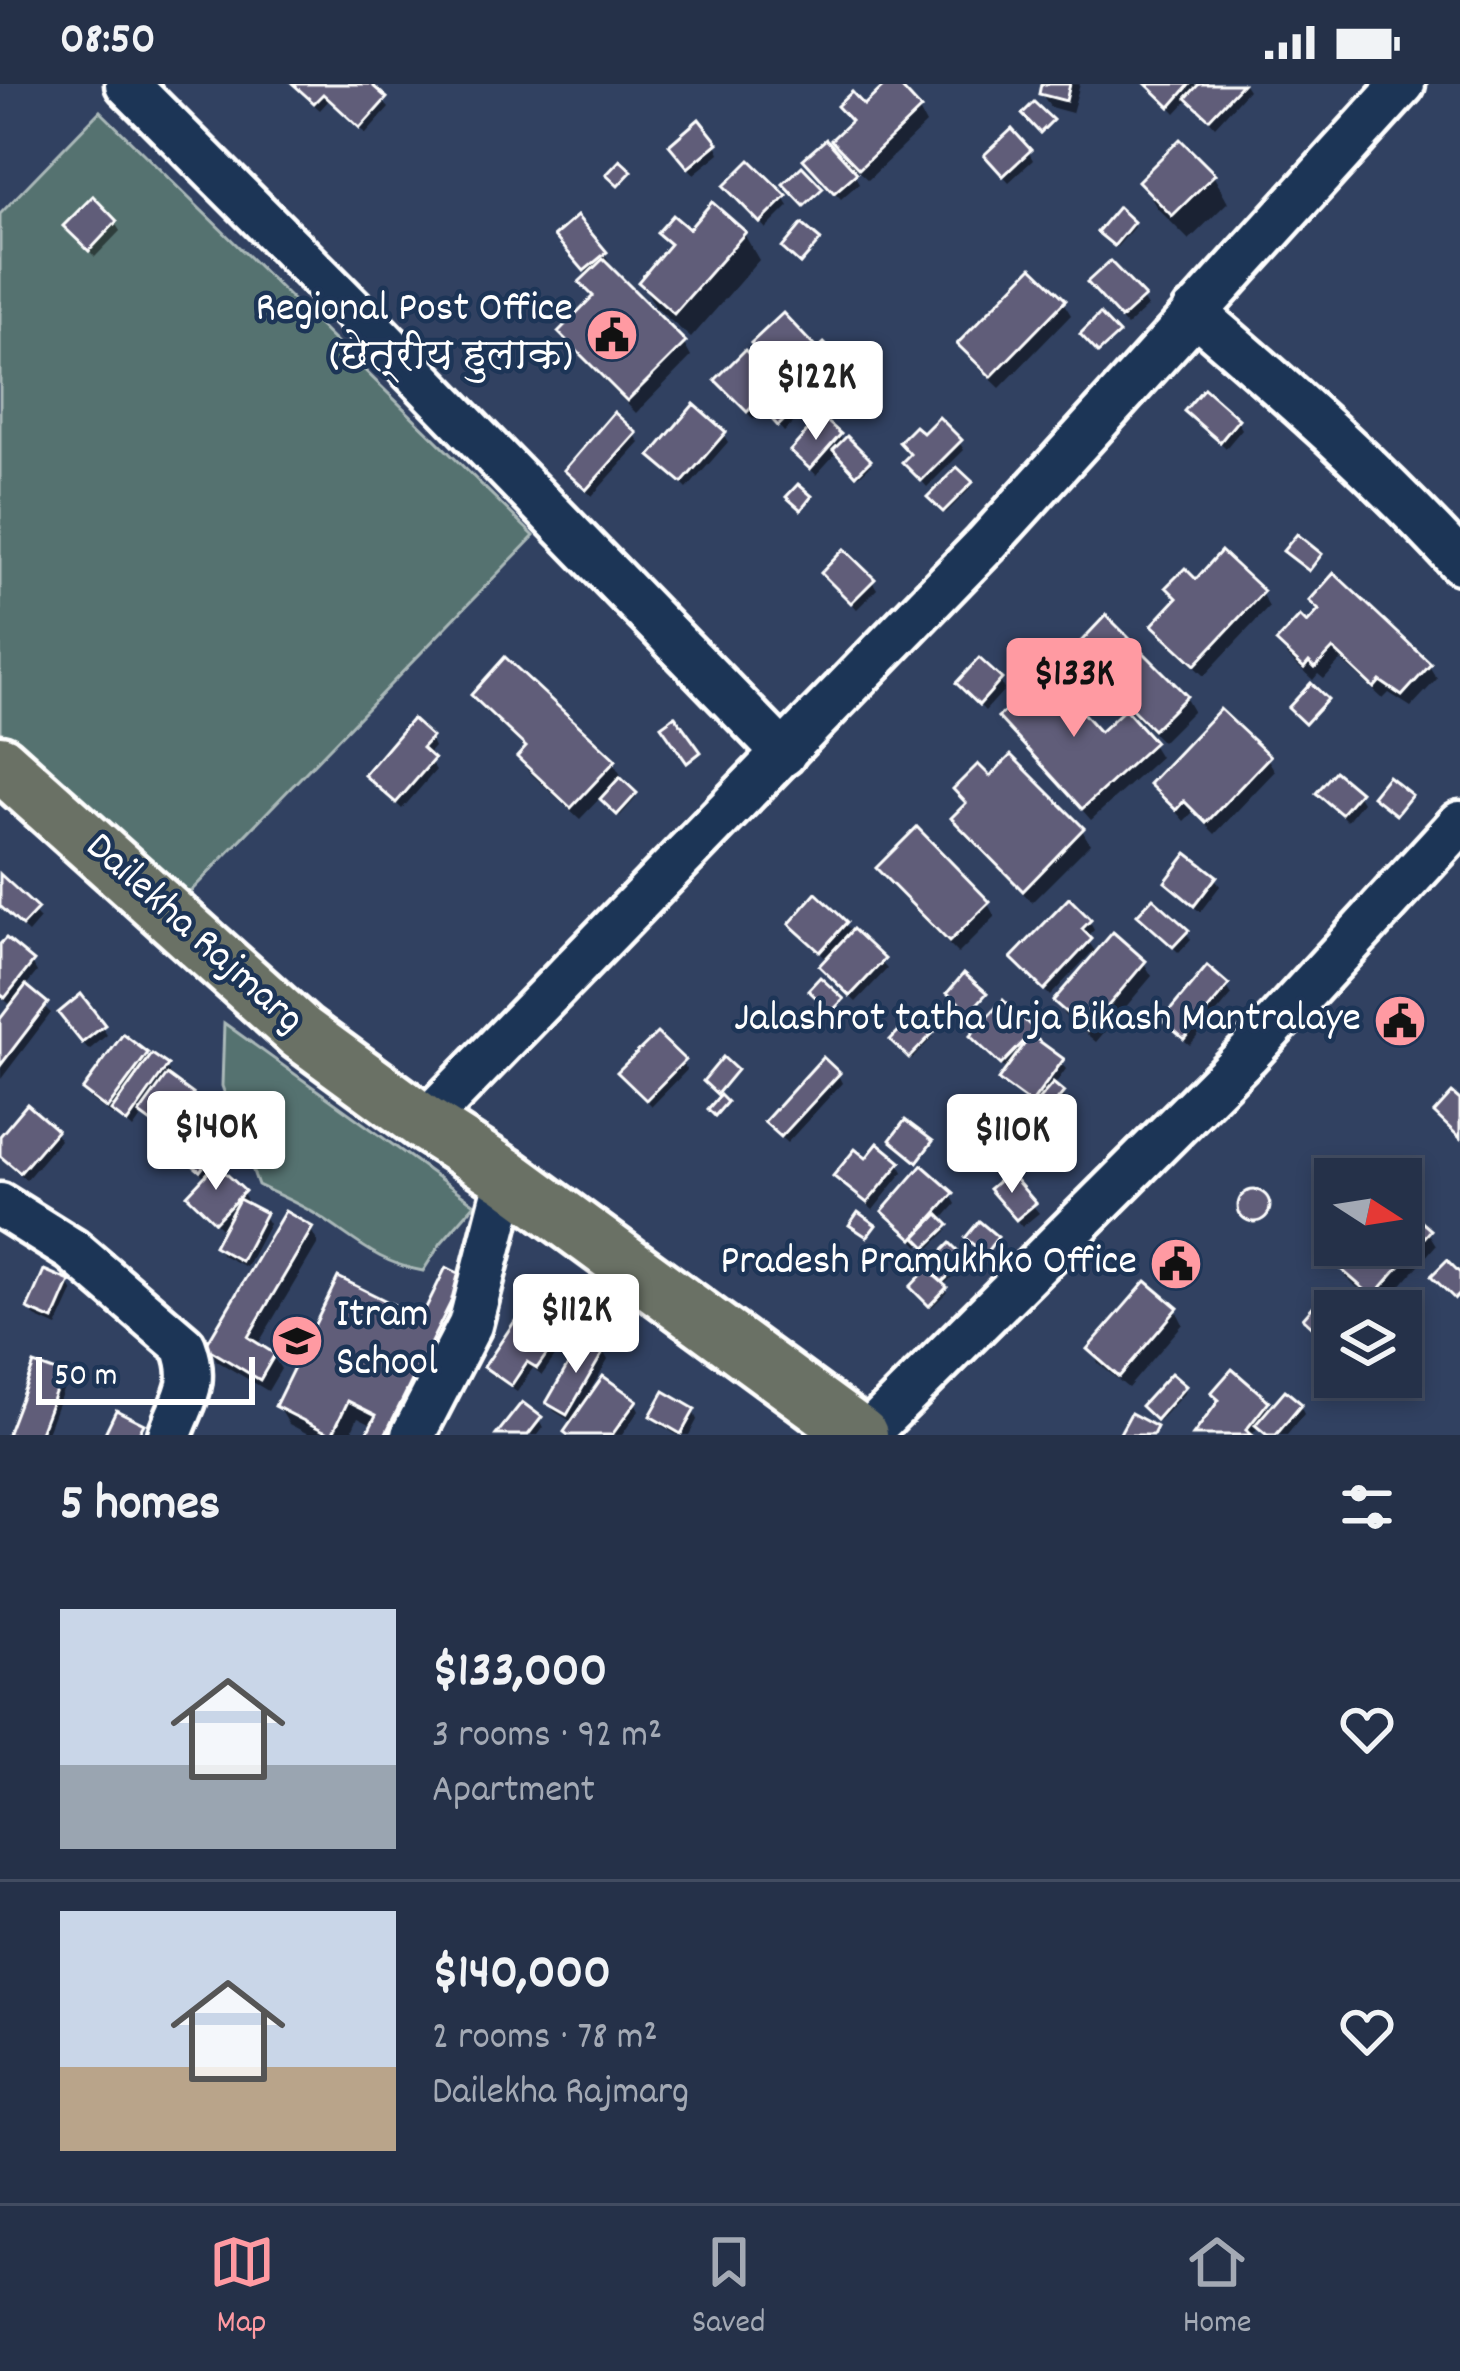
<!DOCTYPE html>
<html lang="en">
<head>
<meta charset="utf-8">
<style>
  body { margin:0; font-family:Dekko,"Playpen Sans Deva",sans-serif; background:#313d53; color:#f1f3f6; height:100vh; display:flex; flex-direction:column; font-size:45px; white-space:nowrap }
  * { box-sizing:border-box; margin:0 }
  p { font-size:39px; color:#a3a9b4 }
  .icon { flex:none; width:66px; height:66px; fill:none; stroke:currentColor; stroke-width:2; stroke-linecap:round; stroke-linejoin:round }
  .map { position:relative; height:1351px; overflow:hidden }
  .sheet { display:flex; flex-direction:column; background:#253149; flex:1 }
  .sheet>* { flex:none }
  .needle { width:78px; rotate:102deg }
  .buttons { position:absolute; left:1314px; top:1074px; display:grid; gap:24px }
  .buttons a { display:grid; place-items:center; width:108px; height:108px; border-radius:0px; background:#253149; box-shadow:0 6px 18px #0003,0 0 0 3px #424c61; font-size:60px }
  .scale { position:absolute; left:36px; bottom:30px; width:219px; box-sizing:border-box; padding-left:12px; border:6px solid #fff; border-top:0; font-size:33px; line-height:42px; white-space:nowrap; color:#fff; -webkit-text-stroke:9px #1d3557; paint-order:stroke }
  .price { position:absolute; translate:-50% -102px; padding:0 27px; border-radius:12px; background:#fff; color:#222; font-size:39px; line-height:78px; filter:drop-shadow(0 3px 6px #0008) }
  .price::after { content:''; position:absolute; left:50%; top:72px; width:36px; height:27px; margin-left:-18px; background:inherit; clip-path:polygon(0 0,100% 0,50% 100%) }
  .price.selected { background:#ff9aa2; color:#111 }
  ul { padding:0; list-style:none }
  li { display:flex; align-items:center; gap:36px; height:300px; padding:0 60px }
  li+li { border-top:3px solid #424c61 }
  li span { display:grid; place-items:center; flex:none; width:336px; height:240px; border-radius:0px; color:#555 }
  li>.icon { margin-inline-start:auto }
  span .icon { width:144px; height:144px; fill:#fffc; stroke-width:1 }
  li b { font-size:51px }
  h2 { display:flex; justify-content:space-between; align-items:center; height:144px; padding:0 60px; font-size:51px }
  .status { display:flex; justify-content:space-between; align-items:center; height:84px; padding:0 60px; background:#253149; direction:ltr }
  .status svg { height:33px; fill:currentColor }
  .menu { display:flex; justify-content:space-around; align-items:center; height:168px; border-top:3px solid #424c61; background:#253149; font-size:33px; color:#a3a9b4 }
  .menu a { display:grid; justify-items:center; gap:6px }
  .menu .selected { color:#ff9aa2 }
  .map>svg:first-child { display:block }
  .green { fill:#557270; stroke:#aab8b8; stroke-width:3 }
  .shadow { fill:#0007 }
  .building { fill:#615d79; stroke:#fff; stroke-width:3 }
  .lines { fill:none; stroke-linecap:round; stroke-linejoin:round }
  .minor-casing { stroke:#fff; stroke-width:51 }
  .major-casing { stroke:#fff; stroke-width:63 }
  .minor { stroke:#1d3557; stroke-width:42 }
  .major { stroke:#6b7165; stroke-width:54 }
  .labels { text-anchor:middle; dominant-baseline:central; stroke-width:9; stroke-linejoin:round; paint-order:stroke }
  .poi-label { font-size:42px; fill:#fff; stroke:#1d3557; text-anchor:end }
  .street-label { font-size:42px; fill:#fff; stroke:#1d3557 }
</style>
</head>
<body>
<div class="status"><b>08:50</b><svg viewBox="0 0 49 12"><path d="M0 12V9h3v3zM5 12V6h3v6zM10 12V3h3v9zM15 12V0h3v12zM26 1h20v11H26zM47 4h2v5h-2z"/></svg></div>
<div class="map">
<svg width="1460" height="1351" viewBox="0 0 1460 1351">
  <rect width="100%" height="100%" fill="#314161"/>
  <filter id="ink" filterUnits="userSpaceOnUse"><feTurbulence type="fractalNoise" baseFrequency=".00833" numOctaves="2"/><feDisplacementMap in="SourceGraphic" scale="24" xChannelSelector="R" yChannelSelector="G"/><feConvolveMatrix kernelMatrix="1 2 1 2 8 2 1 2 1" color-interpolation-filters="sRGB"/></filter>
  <g filter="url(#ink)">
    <g class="green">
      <polygon points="100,27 534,452 161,838 0,681 0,130"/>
      <path d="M224 939 475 1120 441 1159 423 1187C378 1179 356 1156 320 1133 301 1120 278 1111 258 1101L222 1002Z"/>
    </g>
    <g class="shadow">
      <polygon points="291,0 367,0 389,24 366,50 329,16 320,26"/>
      <polygon points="890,0 919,27 926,40 868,96 845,75 835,56 852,39 841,23 864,25"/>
      <polygon points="1044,0 1080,0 1072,29 1050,23 1042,10"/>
      <polygon points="1244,0 1248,6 1215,42 1190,14 1176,29 1150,1"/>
      <polygon points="716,60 720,69 694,90 677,70"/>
      <polygon points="1028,67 1033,76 1009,98 992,79"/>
      <polygon points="812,84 854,90 859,99 841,115"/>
      <polygon points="1213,91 1228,118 1189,156 1157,124 1142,98"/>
      <polygon points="728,103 784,114 789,122 766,145"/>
      <polygon points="115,139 120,147 95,173 67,143"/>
      <polygon points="1132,140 1134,143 1117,163 1103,151"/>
      <polygon points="661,149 744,150 759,176 691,254 656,224 641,198 670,165"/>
      <polygon points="563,161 604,170 609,178 605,181 684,260 691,273 636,329 569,261 561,248 594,216 583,198 589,192"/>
      <polygon points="1095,207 1142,215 1147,223 1127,242"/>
      <polygon points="1063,218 1071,231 1000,304 969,274 961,260"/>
      <polygon points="812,264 816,271 840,281 845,289 784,348 764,324 753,335 718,297 775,300 779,306 788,298 760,267"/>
      <polygon points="1188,327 1237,337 1242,345 1226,364"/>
      <polygon points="723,350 728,358 687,405 654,372"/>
      <polygon points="635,351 640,359 592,412 572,394 568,386"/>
      <polygon points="839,352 871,381 859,392 837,368 816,391 794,367"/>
      <polygon points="923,353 959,358 964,366 927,403 905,378"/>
      <polygon points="970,400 972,403 946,429 933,416"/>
      <polygon points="824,489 872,497 877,505 857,525"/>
      <polygon points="1335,494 1429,582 1437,595 1411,623 1389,609 1383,615 1341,576 1324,595 1318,590 1313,596 1287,572 1280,559 1307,543 1319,530 1312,517"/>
      <polygon points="1170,504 1261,509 1269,523 1204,592 1164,554 1156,541 1178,518"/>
      <polygon points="1077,566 1185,613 1193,627 1162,658 1084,580"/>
      <polygon points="1000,597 1004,606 985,627 959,599"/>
      <polygon points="474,611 613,678 621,691 617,695 636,714 620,732 602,712 580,735 528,687 520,674 527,666 482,624"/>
      <polygon points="1002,634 1152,660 1160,673 1091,736"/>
      <polygon points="430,654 434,663 426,672 436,686 402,725 368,691"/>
      <polygon points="1267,674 1275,687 1215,750 1193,728 1184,737 1153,701"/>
      <polygon points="1011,675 1082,746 1090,760 1032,818 962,748 955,735 968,722 957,705 990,696"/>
      <polygon points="1319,710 1357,710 1362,718 1347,737"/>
      <polygon points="880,784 988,820 995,833 958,870 887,797"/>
      <polygon points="0,794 40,835 28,849 0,823"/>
      <polygon points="1215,794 1220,802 1200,828 1168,799"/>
      <polygon points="1141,831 1186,848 1191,856 1179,869"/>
      <polygon points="1089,837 1094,846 1086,854 1097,870 1144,879 1152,892 1096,958 1064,931 1056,917 1095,872 1091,869 1050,912 1014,874"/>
      <polygon points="792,840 845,840 887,885 856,918 827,891 822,883 828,877"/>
      <polygon points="0,865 32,879 37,888 24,904 51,929 1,995 0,940 13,923 0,912"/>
      <polygon points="1227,903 1232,911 1190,961 1170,945 1166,937"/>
      <polygon points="67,938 102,943 107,951 89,966"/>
      <polygon points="1032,948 1066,985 1053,1003 1064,1013 1049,1031 1007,1004 1002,996 1008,988 974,952"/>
      <polygon points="932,950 933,953 912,975 896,959"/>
      <polygon points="146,971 150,978 166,983 171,992 168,995 191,1012 194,1023 233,1058 214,1082 242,1108 247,1117 243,1121 264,1132 269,1140 246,1183 222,1171 217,1162 229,1135 221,1144 190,1112 207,1094 176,1069 173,1058 143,1031 133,1045 115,1028 113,1032 90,1015 85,1006"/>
      <polygon points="682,978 687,986 652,1022 621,989"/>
      <polygon points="838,991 842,999 787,1059 773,1046 768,1038"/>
      <polygon points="55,1048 60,1056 26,1096 0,1074 0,1057"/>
      <polygon points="866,1078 899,1080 903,1088 873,1126 836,1092"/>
      <polygon points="1009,1092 1039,1129 1022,1143 998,1114"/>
      <circle cx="1255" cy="1124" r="14"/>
      <polygon points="951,1111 956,1120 941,1137 948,1146 930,1164 922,1157 919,1162 885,1127"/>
      <polygon points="1401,1124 1428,1148 1436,1161 1382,1224 1346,1194 1339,1180 1356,1161 1401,1161"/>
      <polygon points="311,1146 318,1159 257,1262 273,1272 281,1285 268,1307 217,1277 209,1263"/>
      <polygon points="950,1163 965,1180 942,1203 947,1208 932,1223 914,1204"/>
      <polygon points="447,1187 472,1212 403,1351 370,1351 374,1341 358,1333 350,1351 310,1351 289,1340 278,1322 422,1238"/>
      <polygon points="68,1199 73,1208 57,1243 35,1233 30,1225"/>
      <polygon points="1176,1226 1183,1240 1128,1304 1098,1279 1091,1265"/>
      <polygon points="560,1250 565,1258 542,1291 533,1284 517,1308 492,1291 487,1283"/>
      <polygon points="603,1267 608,1276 587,1312 635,1318 639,1326 622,1351 569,1351 574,1339 554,1327 549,1319"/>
      <polygon points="36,1284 60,1293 65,1301 46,1351 10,1351"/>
      <polygon points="1184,1304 1186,1307 1159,1337 1147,1326"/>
      <polygon points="1215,1310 1267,1319 1271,1327 1300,1322 1304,1330 1287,1351 1265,1351 1259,1342 1252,1351 1195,1351 1220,1319"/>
      <polygon points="523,1322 544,1343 538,1351 500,1351"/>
      <polygon points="693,1327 697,1336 689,1351 677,1351 659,1340 654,1332"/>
    </g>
    <g class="building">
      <polygon points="293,0 371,0 387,14 360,44 323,10 314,19"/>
      <polygon points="886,0 898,0 921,25 859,85 831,56 851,37 837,22 852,8 864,21"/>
      <polygon points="1041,0 1070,0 1066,17 1039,10"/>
      <polygon points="1146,0 1190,0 1170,23"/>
      <polygon points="1199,0 1242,0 1209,35 1186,14"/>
      <polygon points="1034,18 1053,36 1040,49 1022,30"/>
      <polygon points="699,35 718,59 688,84 669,61"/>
      <polygon points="1012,45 1031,66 1003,92 984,71"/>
      <polygon points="826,55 857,89 834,109 803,75"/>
      <polygon points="1180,55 1215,90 1172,132 1138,97"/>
      <polygon points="620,76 632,87 618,102 606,91"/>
      <polygon points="750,76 787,112 760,139 724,102"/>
      <polygon points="802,82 823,104 804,122 783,100"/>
      <polygon points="93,112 117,137 89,167 63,142"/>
      <polygon points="712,118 746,148 674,230 638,198 670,160 657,149 673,131 689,145"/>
      <polygon points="1118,123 1134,138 1114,162 1097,148"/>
      <polygon points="577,132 607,168 584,187 554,152"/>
      <polygon points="802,140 821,156 800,180 782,164"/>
      <polygon points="603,175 686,258 627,317 558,248 593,212 579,198"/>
      <polygon points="1110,177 1145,213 1121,235 1087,198"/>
      <polygon points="1032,183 1066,216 991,293 957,260"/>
      <polygon points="783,229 814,262 783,292 751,259"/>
      <polygon points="1100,230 1119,250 1098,269 1080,250"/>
      <polygon points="824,259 843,279 778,342 759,321"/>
      <polygon points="745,266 777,298 747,328 715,296"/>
      <polygon points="1204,304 1239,335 1220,358 1184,327"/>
      <polygon points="694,320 726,348 682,399 650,372"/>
      <polygon points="614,328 637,349 586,406 564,386"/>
      <polygon points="821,332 841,350 810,385 790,367"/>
      <polygon points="939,333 962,356 921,397 902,378 910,370 899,358 915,342 923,349"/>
      <polygon points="847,352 871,376 856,391 833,366"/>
      <polygon points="957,383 973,398 943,428 927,413"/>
      <polygon points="798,400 812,412 801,426 786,413"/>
      <polygon points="1297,450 1322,470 1309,487 1283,467"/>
      <polygon points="844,465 875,495 851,519 821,489"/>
      <polygon points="1221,467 1264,507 1195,581 1152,541 1177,514 1166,503 1185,484 1196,495"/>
      <polygon points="1334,489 1431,580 1402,612 1380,597 1374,604 1333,565 1315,584 1309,578 1304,584 1276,558 1300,532 1307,539 1319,526 1309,517"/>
      <polygon points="1106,531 1187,612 1153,646 1073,566"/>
      <polygon points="505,573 616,676 571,724 517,673 526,663 471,611"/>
      <polygon points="979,574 1002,595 979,621 956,599"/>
      <polygon points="1047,589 1100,648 1125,625 1155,658 1082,725 998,633"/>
      <polygon points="1311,599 1328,615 1305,640 1288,624"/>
      <polygon points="1220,625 1270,672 1206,739 1184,717 1176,726 1149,700"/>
      <polygon points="675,632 701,668 687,679 661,642"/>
      <polygon points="412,635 432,653 422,664 434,675 396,719 364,691"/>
      <polygon points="1011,671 1084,744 1023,807 951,734 966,719 953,705 978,680 990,692"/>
      <polygon points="1335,687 1360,708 1341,730 1316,709"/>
      <polygon points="1388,692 1412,711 1396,731 1372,712"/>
      <polygon points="620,693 637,709 617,731 600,715"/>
      <polygon points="917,743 990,818 949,858 876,784"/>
      <polygon points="1187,769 1217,792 1194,822 1165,798"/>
      <polygon points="0,790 38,825 22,842 0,822"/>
      <polygon points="816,809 847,838 820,868 789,840"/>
      <polygon points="1069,814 1091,836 1082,845 1092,855 1044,906 1011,874"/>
      <polygon points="1153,814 1189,846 1173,863 1137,831"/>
      <polygon points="853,845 885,875 850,912 819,882"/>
      <polygon points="1113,848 1146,877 1087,947 1053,917"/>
      <polygon points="6,854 34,877 5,914 0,910 0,860"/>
      <polygon points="1207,882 1229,901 1184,955 1162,936"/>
      <polygon points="964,889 987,909 970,928 947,909"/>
      <polygon points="820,893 844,915 831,928 808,906"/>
      <polygon points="26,901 48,919 0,982 0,935"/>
      <polygon points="81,910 105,941 82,959 58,929"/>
      <polygon points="1003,916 1035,946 1001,981 970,952"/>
      <polygon points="915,930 934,948 909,974 890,956"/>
      <polygon points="657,949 685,976 646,1016 617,988"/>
      <polygon points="123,950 148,969 107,1025 82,1006"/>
      <polygon points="1031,951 1064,975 1031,1020 998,996"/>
      <polygon points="152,970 168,981 127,1039 111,1027"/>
      <polygon points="723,973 737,986 717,1010 703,997"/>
      <polygon points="823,973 840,989 781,1053 764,1038"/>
      <polygon points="167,991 193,1010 165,1049 139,1030"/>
      <polygon points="1053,999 1064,1008 1046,1030 1035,1020"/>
      <polygon points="1452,1009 1460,1016 1460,1054 1434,1029"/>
      <polygon points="720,1011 727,1018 715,1032 708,1025"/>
      <polygon points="27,1020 57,1046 20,1089 0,1072 0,1052"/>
      <polygon points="198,1022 230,1048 200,1087 167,1060"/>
      <polygon points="905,1036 933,1057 917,1078 890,1056"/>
      <polygon points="878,1059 901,1078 867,1119 833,1092 855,1065 866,1074"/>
      <polygon points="216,1080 245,1107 215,1138 187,1111"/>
      <polygon points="922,1081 954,1109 913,1155 882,1127"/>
      <polygon points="1009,1088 1036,1119 1016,1136 989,1105"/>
      <circle cx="1254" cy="1122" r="16"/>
      <polygon points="239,1115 266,1129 241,1177 214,1162"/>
      <polygon points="1401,1120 1431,1146 1373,1213 1335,1180 1352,1161 1401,1161"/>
      <polygon points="285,1127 313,1143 248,1253 275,1270 260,1296 205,1263"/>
      <polygon points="858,1128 876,1141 867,1153 849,1141"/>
      <polygon points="938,1130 949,1141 926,1163 916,1153"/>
      <polygon points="979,1137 998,1153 985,1170 965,1154"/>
      <polygon points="950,1159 966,1175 942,1198 927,1182"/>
      <polygon points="1447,1176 1460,1189 1460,1210 1455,1215 1431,1192"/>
      <polygon points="446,1183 464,1192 385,1351 366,1351 376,1331 348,1317 332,1351 275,1322 338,1193 421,1234"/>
      <polygon points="927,1185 947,1203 929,1222 910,1203"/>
      <polygon points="44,1186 70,1197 53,1236 27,1225"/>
      <polygon points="1146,1197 1178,1224 1119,1293 1087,1265"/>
      <polygon points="1317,1218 1335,1234 1335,1263 1303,1234"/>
      <polygon points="525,1222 562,1248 537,1284 527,1278 511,1302 484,1283"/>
      <polygon points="584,1253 605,1265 567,1331 546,1319"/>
      <polygon points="34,1280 62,1290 39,1351 7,1351"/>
      <polygon points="1232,1285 1269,1317 1246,1346 1252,1351 1193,1351 1219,1316 1211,1309"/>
      <polygon points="1171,1289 1186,1302 1156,1336 1141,1322"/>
      <polygon points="603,1292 637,1316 612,1351 568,1351 564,1348"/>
      <polygon points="1285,1306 1302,1320 1276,1351 1267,1351 1255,1341"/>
      <polygon points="664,1307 695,1325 681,1350 650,1332"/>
      <polygon points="522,1318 542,1333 528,1351 496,1351"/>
      <polygon points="116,1326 144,1340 138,1351 104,1351"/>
      <polygon points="1131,1329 1157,1343 1153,1351 1119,1351"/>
    </g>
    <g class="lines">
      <g class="minor-casing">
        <g id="minor">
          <polyline points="127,0 370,243 784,670"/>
          <path d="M1194 228C1286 307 1378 388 1460 478"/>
          <polyline points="424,1039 985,461 1403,0"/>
          <path d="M0 1121 72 1166 184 1262C199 1302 182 1315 170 1351"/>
          <polyline points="413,1351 470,1241 508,1093"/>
          <polyline points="866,1351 1247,971 1460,739"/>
        </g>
      </g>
      <g class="major-casing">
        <polyline id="major" points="0,679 301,949 424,1039 508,1093 860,1351"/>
      </g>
      <use href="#minor" class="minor"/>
      <use href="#major" class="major"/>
    </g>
  </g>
  <defs>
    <g id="civic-disc" transform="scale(2.7)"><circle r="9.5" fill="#ff9aa2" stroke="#1d3557"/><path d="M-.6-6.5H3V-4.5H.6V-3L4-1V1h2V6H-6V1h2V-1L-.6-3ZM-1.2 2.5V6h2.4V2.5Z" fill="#111"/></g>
    <g id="school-disc" transform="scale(2.7)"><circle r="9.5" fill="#ff9aa2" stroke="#1d3557"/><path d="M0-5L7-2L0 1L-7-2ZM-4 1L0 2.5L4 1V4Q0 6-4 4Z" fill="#111"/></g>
  </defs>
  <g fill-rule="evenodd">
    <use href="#civic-disc" x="612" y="251"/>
    <use href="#civic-disc" x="1400" y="937"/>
    <use href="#civic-disc" x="1176" y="1180"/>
    <use href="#school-disc" x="297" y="1257"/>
  </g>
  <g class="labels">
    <g class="poi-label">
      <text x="573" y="227">Regional Post Office<tspan x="573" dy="48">(छेत्रीय हुलाक)</tspan></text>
      <text x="1361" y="937">Jalashrot tatha Urja Bikash Mantralaye</text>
      <text x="1137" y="1180">Pradesh Pramukhko Office</text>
      <text x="336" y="1233" text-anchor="start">Itram<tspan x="336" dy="48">School</tspan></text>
    </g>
    <g class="street-label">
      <text transform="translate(193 851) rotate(42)">Dailekha Rajmarg</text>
    </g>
  </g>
</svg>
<div class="buttons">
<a><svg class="needle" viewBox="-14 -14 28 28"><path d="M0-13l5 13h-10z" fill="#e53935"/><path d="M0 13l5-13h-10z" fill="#a3a9b4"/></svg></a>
<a><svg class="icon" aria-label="layers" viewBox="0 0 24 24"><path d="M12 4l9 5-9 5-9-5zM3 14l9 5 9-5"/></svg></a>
</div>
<div class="scale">50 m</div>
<b class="price" style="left:816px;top:359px">$122K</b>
<b class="price selected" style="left:1074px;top:656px">$133K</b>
<b class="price" style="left:216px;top:1109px">$140K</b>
<b class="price" style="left:1012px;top:1112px">$110K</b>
<b class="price" style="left:576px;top:1292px">$112K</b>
</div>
<section class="sheet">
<h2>5 homes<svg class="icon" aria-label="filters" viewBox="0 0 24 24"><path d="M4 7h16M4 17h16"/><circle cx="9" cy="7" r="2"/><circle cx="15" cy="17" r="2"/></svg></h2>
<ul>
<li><span style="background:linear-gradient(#c9d6e8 65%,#9aa5b1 0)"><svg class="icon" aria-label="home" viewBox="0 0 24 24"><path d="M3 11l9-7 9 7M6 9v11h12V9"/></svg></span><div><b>$133,000</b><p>3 rooms · 92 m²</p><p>Apartment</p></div><svg class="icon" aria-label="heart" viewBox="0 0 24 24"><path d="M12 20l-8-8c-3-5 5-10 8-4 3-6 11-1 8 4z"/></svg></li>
<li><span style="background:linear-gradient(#c9d6e8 65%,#b9a48a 0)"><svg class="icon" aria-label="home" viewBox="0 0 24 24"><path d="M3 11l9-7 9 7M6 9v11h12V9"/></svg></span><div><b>$140,000</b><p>2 rooms · 78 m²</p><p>Dailekha Rajmarg</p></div><svg class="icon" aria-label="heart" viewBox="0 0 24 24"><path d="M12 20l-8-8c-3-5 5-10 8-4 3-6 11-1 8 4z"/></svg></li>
</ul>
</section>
<nav class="menu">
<a class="selected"><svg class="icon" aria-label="map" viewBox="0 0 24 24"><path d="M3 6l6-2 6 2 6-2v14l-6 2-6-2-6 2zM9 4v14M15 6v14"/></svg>Map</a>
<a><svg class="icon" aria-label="saved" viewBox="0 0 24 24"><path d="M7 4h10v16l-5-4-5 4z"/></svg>Saved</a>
<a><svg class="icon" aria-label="home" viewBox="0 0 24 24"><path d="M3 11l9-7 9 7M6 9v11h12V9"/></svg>Home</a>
</nav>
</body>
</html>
